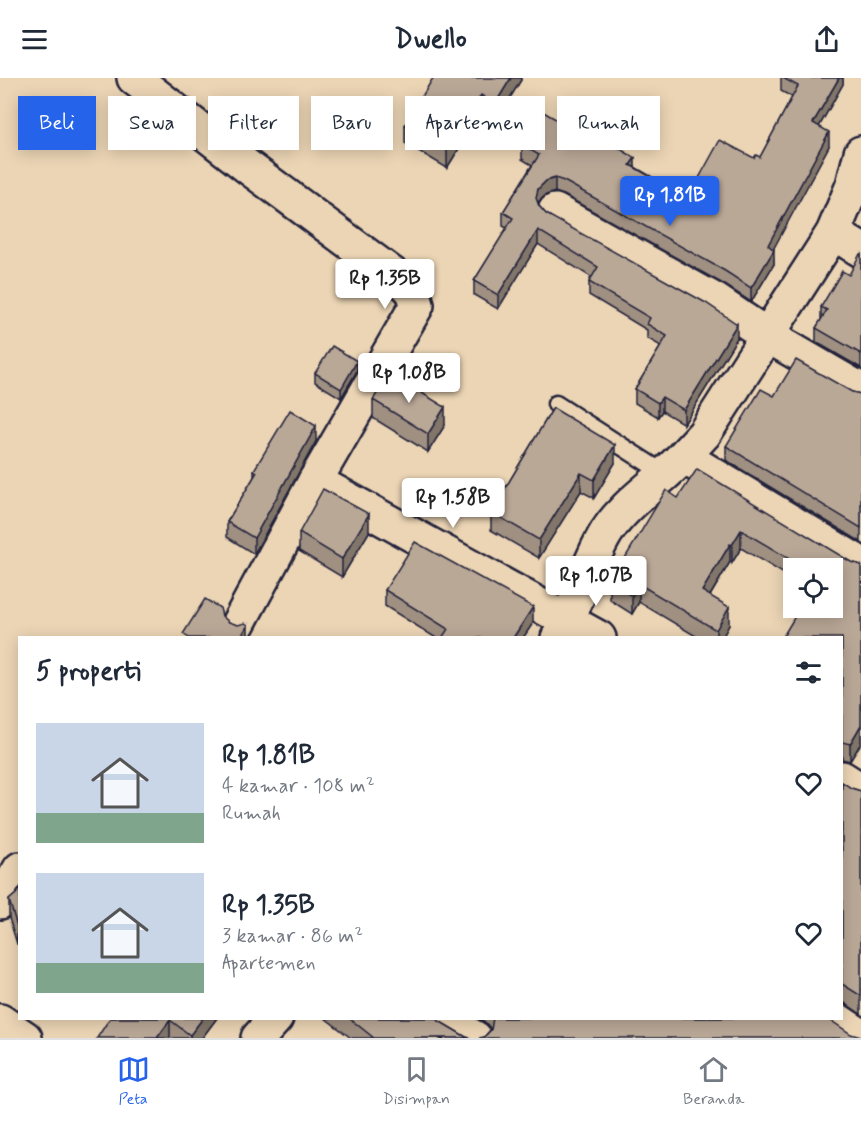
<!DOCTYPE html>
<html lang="id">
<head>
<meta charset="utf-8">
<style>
  body { margin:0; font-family:Mynerve,sans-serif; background:#f6f6f7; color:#1f2937; height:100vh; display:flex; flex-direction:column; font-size:22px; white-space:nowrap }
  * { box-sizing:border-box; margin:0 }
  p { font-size:20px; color:#747a83 }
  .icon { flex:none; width:33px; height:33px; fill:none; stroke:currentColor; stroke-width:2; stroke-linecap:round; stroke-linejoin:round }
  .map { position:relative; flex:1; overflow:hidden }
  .side { position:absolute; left:18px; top:558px; width:825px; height:384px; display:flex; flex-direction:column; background:#fff; border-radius:0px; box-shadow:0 3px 15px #0003 }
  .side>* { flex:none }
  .hud { position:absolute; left:18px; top:18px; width:825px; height:54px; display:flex; gap:12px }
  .buttons { position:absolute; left:783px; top:480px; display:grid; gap:12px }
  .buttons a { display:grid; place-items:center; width:60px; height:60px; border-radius:0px; background:#fff; box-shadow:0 3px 15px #0003; font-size:30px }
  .price { position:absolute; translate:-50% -51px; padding:0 14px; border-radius:6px; background:#fff; color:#222; font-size:20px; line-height:39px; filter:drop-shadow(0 2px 3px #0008) }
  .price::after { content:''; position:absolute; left:50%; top:36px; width:18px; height:14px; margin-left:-9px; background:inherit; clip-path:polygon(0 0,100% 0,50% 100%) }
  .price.on { background:#2563eb; color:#fff }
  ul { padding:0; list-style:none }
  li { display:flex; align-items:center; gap:18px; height:150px; padding:0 18px }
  li span { display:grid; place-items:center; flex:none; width:168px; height:120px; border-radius:0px; color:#555 }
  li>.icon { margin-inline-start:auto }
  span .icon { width:72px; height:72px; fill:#fffc; stroke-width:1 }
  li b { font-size:26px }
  h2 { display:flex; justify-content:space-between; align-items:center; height:72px; padding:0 18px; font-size:26px }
  .tag { padding:0 21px; border-radius:0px; background:#fff; box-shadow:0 3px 15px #0003; font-size:21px; line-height:54px }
  .tag.on { background:#2563eb; color:#fff }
  header { display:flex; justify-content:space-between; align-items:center; height:78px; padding:0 18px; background:#fff; font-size:27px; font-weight:700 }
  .tab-bar { display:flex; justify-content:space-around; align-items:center; height:84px; border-top:2px solid #e0e1e3; background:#fff; font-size:16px; color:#747a83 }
  .tab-bar a { display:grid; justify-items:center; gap:3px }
  .tab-bar .on { color:#2563eb }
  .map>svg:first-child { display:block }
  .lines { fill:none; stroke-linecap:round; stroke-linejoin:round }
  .service-casing { stroke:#22223b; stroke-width:21 }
  .minor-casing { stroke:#22223b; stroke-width:38 }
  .tertiary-casing { stroke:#22223b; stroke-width:38 }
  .service { stroke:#ecd5b5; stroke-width:16 }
  .minor { stroke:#ecd5b5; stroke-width:33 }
  .tertiary { stroke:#ecd5b5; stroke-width:33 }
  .wall { fill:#a09082; stroke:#22223b; stroke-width:1.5 }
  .shaded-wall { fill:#82766a; stroke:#22223b; stroke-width:1.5 }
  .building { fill:#baa897; stroke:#22223b; stroke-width:1.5 }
</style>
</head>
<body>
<header><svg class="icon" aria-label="menu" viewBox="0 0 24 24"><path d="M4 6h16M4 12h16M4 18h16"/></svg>Dwello<svg class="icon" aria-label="share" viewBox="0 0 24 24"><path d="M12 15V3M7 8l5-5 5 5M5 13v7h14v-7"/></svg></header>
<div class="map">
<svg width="861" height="960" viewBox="0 0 861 960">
  <rect width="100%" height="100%" fill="#ecd5b5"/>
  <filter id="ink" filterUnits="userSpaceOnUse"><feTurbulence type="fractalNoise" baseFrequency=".0167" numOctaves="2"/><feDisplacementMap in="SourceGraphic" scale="12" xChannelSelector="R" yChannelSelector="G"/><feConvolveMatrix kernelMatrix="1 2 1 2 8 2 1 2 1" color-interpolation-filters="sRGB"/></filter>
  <g filter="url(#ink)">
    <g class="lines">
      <g class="service-casing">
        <polyline id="service" points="556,326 665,396"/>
      </g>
      <g class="minor-casing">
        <g id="minor">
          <polyline points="134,0 248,89 407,207 414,215 417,227 315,403 238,546"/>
          <polyline points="555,133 716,223 768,258 861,312"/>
          <polyline points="833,155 861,172"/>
          <polyline points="684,379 861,486"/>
          <polyline points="315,403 599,560"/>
          <polyline points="842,700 861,712"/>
          <polyline points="0,824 20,791"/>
          <polyline points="440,940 475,960"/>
          <polyline points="834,940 861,958"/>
          <polyline points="0,943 25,960"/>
        </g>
      </g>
      <g class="tertiary-casing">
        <g id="tertiary">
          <path d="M558 560C578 526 586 488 606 455 621 431 645 414 665 396 679 384 691 370 704 356L833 155 853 107 861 75"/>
          <polyline points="258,960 276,940"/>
        </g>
      </g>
      <use href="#service" class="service"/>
      <use href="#minor" class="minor"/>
      <use href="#tertiary" class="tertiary"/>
    </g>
    <g class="wall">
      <polygon points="521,0 521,2 495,44 481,35 447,90 405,65 405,47"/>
      <polygon points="781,0 843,0 843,6 819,49 829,68 773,171 774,186 751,224 725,207 564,117 555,114 546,117 538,124 539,128 546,136 737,260 684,346 662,333 658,339 635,325 635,311 661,268 647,260 647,252 589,217 589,204 591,199 538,166 498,231 474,217 474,203 507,150 503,148 503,134 532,87 522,81 522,67 635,89 688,120 754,80 760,79 792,19 781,13"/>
      <polygon points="861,176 861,290 816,264 816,250 821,242 821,229 849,197"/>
      <polygon points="357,293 341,320 315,304 315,295"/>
      <polygon points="852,314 861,316 861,464 726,382 726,368 774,318"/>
      <polygon points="373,322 445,347 428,374 373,340"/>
      <polygon points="553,330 615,385 594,420 581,413 539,480 491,452 491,434"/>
      <polygon points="316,363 254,476 227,459 227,444 254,399 254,392"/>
      <polygon points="678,420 851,484 861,487 861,665 850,683 842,681 842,560 832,490 794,490 794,502 741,470 732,485 730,484 710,518 729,547 722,560 699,560 639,524 632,536 610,522 610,505"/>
      <polygon points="369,454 342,499 299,473 299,455"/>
      <polygon points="385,512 533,545 523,560 436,560 385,528"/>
      <polygon points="842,704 851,710 861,713 861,936 842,923"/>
      <polygon points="20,810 17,866 9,840 9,822 16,816"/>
      <polygon points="110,940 217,940 202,960 171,960"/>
      <polygon points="325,940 434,940 466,959 470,960 351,960"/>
      <polygon points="479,940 827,940 484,959 491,951 485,944"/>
    </g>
    <g class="shaded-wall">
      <polygon points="511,0 521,0 521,2 495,44 495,26"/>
      <polygon points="839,0 843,0 843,6 813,59 813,45"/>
      <polygon points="481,17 481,35 447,90 447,72"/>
      <polygon points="829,54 829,68 768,181 768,167"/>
      <polygon points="635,80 635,94 630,87"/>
      <polygon points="555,100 555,114 546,117 538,124 536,134 536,120 538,111 546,103"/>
      <polygon points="538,152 538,166 498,231 498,217"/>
      <polygon points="774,172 774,186 751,224 751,210"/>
      <polygon points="737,246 737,260 684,346 684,332"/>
      <polygon points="357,283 357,293 341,320 341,311"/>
      <polygon points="662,319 662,333 658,339 658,325"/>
      <polygon points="445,329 445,347 428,374 428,356"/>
      <polygon points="316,348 316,363 254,476 254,460"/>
      <polygon points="615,367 615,385 594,420 594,402"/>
      <polygon points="581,395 581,413 539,480 539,462"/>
      <polygon points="369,436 369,454 342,499 342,481"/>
      <polygon points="741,452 741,470 732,485 732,467"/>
      <polygon points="730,466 730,484 702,531 702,513"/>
      <polygon points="639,506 639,524 632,536 632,518"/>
      <polygon points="533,529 533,545 523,560 513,560"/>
      <polygon points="729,529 729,547 722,560 716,560 716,552"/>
      <polygon points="248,547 248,560 240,560"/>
      <polygon points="861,647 861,665 850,683 850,666"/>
      <polygon points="20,847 20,865 17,866 17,848"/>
      <polygon points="203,940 217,940 202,960 190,960 190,957"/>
      <polygon points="170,942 170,959 169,960 157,960"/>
    </g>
    <g class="building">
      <polygon points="433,0 511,0 495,26 481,17 447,72 405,47"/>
      <polygon points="783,0 839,0 813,45 829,54 768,167 774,172 751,210 725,193 564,103 555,100 546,103 538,111 536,120 539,128 546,136 706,225 737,246 684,332 662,319 658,325 635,311 667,258 647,246 650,240 589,204 598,189 538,152 498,217 474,203 513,140 503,134 539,77 522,67 542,33 590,61 594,55 635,80 630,87 688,120 720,62 754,80 756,77 760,79 798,8"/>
      <polygon points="860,176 861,176 861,276 816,250 827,232 821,229 842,193 849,197"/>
      <polygon points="332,268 357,283 341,311 315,295"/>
      <polygon points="796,282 852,314 861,316 861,450 726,368 761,311 774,318"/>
      <polygon points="389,295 445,329 428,356 373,322"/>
      <polygon points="553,330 615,367 594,402 581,395 539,462 491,434"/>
      <polygon points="290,332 316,348 254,460 227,444 257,394 254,392"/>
      <polygon points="697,391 851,484 861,487 861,647 850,666 842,664 842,560 782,560 800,530 832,530 832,490 804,490 741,452 732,467 730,466 702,513 729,529 716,552 639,506 632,518 610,505 666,412 678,420"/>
      <polygon points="323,411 369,436 342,481 299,455"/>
      <polygon points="415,464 533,529 513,560 442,560 448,551 385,512"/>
      <polygon points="205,521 220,530 222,538 229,544 238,547 245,545 248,547 240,560 189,560 183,556"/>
      <polygon points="842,704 851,710 861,713 861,918 842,906"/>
      <polygon points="20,810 20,847 17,848 9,822 16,816"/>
      <polygon points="110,940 203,940 190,957 170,942 157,960 97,960"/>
      <polygon points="349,940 434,940 466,959 470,960 374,960"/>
      <polygon points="493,940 827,940 851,956 861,959 861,960 479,960 484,959 491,952"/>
    </g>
  </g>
</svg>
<div class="buttons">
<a><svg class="icon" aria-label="locate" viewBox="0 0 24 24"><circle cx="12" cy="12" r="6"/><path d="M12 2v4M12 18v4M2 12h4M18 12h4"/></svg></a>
</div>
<b class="price on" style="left:670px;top:149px">Rp 1.81B</b>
<b class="price" style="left:385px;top:232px">Rp 1.35B</b>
<b class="price" style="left:409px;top:326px">Rp 1.08B</b>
<b class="price" style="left:453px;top:451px">Rp 1.58B</b>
<b class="price" style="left:596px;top:529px">Rp 1.07B</b>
<div class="hud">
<a class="tag on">Beli</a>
<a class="tag">Sewa</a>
<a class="tag">Filter</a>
<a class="tag">Baru</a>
<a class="tag">Apartemen</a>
<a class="tag">Rumah</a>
</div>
<section class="side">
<h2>5 properti<svg class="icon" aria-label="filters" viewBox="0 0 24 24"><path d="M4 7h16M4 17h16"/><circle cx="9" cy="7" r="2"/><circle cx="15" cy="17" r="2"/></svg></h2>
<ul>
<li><span style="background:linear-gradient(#c9d6e8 75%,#7fa58c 0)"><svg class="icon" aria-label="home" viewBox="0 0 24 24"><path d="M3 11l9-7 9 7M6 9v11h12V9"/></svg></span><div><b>Rp 1.81B</b><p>4 kamar · 108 m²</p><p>Rumah</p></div><svg class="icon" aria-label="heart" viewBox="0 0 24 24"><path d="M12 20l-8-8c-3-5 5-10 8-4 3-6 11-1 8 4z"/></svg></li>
<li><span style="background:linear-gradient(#c9d6e8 75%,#7fa58c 0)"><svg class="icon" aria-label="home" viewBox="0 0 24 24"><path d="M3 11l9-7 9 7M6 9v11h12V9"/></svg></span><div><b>Rp 1.35B</b><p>3 kamar · 86 m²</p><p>Apartemen</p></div><svg class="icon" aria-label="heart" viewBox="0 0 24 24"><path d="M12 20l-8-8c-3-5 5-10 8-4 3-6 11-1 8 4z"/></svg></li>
</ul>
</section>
</div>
<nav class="tab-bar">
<a class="on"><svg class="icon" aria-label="map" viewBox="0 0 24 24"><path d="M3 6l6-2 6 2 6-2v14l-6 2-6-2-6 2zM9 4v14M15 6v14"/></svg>Peta</a>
<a><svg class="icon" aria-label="saved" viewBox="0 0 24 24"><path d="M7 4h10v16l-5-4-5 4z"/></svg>Disimpan</a>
<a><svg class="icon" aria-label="home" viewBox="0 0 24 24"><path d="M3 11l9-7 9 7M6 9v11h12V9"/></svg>Beranda</a>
</nav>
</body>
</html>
